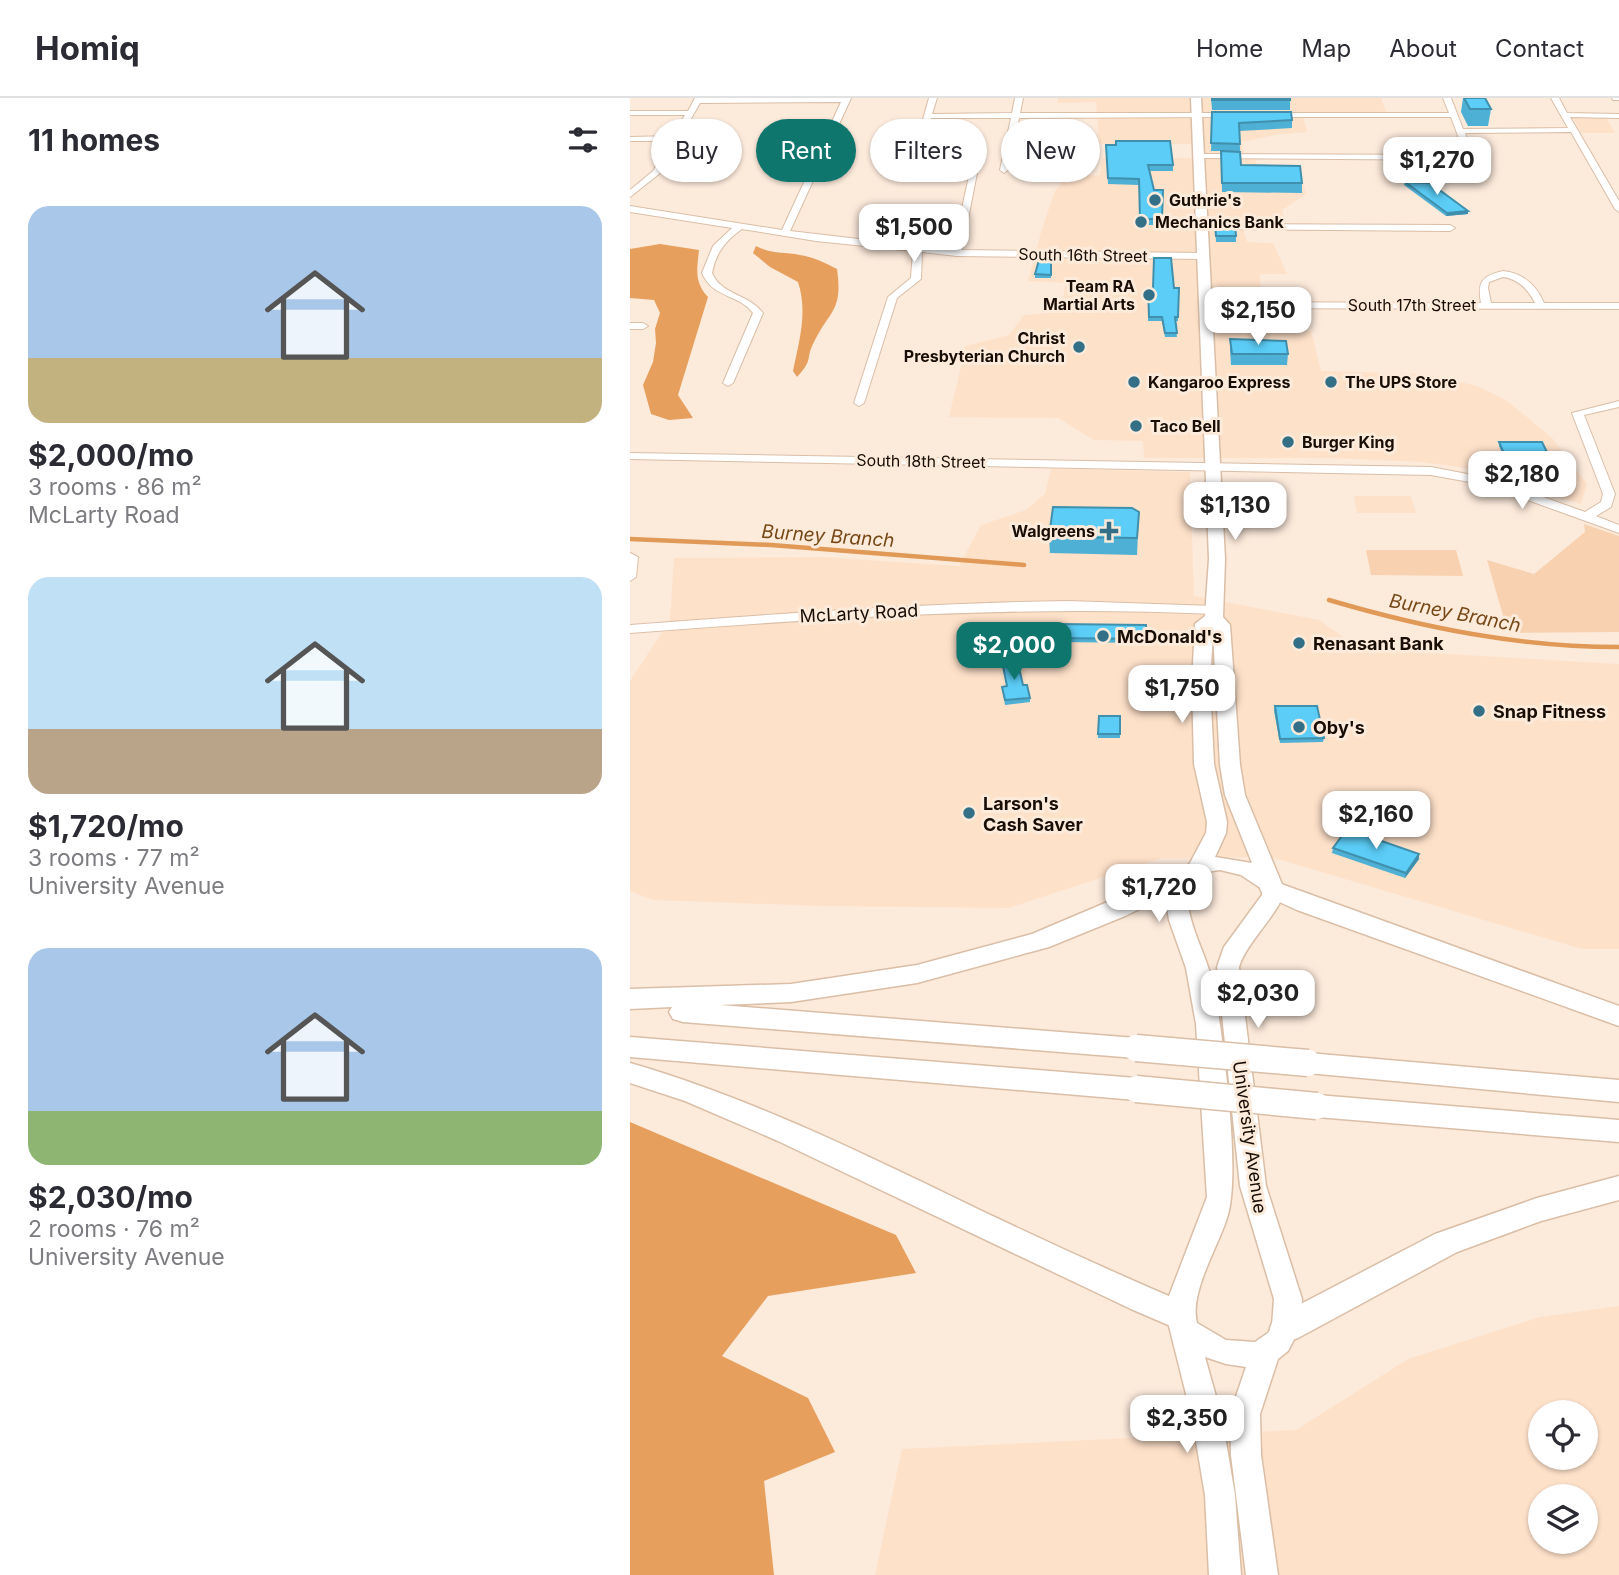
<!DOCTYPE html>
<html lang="en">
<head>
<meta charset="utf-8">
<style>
  body { margin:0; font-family:Inter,sans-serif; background:#f2f2f3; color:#2b2b33; height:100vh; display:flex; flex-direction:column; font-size:26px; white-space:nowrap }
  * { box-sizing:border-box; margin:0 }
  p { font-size:23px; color:#7c7c81 }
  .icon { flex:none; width:38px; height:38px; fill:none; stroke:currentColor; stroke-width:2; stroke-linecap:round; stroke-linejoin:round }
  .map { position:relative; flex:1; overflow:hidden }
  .details { display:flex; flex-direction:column; background:#fff; width:630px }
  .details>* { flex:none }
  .top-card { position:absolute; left:21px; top:21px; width:665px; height:63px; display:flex; gap:14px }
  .buttons { position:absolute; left:898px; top:1302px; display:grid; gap:14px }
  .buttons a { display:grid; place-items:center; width:70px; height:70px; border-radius:50%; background:#fff; box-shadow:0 2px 5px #0004; font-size:35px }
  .price { position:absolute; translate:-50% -60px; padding:0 16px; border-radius:14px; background:#fff; color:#222; font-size:23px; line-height:46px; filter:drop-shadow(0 2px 4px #0008) }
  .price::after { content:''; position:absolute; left:50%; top:42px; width:21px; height:16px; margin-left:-10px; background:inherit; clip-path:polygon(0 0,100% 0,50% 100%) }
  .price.on { background:#0f766e; color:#fff }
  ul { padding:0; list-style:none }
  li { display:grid; align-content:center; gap:14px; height:371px; padding:0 28px }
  li span { display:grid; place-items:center; height:217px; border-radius:21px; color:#555 }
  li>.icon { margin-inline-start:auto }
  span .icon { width:126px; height:126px; fill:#fffc; stroke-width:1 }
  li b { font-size:30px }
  h2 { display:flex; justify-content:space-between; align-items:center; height:84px; padding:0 28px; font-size:30px }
  .pill { padding:0 24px; border-radius:32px; background:#fff; box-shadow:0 2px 5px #0004; font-size:24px; line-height:63px }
  .pill.on { background:#0f766e; color:#fff }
  header { display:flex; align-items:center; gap:42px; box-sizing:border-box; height:98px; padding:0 35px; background:#fff; border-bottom:2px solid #e1e1e2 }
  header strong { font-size:33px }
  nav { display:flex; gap:38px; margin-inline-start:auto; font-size:24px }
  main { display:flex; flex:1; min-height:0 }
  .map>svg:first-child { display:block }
  .built { fill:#fee1c9; fill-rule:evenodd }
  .green { fill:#f8d2b0 }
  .forest { fill:#e69f5c }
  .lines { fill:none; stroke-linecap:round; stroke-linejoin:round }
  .stream { stroke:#e09956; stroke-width:4.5 }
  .minor-casing { stroke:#dabea6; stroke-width:2 }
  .major-casing { stroke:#dabea6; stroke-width:3 }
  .highway-casing { stroke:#dabea6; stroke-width:3 }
  .minor { fill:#fff; fill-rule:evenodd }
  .major { fill:#fff; fill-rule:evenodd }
  .highway { fill:#fff; fill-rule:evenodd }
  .highway-bridge-casing { stroke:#dabea6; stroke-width:29; stroke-linecap:butt }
  .highway-bridge { stroke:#fff; stroke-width:26 }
  .wall { fill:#4eb0d4 }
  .shaded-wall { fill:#4090ad }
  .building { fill:#5bcdf7; stroke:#4090ad; stroke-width:2 }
  .poi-dot { fill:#336f86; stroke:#fceadb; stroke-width:2.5 }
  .labels { text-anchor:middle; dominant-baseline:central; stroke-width:6; stroke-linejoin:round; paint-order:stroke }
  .far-poi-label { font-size:16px; font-weight:bold; fill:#180e06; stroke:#fceadb; text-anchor:start }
  .far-street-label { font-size:16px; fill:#180e06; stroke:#fceadb }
  .street-label { font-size:18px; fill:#180e06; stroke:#fceadb }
  .poi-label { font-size:18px; font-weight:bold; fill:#180e06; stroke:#fceadb; text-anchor:start }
  .water-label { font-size:19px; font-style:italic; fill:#774817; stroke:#fceadb }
</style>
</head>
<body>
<header>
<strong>Homiq</strong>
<nav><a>Home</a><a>Map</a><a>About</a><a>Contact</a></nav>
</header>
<main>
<section class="details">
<h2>11 homes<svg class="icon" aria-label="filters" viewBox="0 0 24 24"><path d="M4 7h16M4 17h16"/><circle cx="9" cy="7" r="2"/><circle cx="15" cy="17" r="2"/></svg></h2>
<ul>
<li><span style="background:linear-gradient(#a9c7e8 70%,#c2b280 0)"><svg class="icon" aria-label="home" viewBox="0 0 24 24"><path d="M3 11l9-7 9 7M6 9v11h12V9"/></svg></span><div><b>$2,000/mo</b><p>3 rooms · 86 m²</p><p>McLarty Road</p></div></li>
<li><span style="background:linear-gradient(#bfe0f5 70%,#b9a48a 0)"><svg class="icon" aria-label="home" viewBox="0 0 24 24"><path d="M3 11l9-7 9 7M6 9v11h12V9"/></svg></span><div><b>$1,720/mo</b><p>3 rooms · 77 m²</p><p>University Avenue</p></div></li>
<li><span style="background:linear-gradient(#a9c7e8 75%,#8fb573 0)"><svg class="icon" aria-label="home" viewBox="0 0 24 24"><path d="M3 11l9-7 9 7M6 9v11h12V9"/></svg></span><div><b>$2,030/mo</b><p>2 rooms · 76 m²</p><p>University Avenue</p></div></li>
</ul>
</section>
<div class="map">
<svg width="989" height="1477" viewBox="0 0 989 1477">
  <rect width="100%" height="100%" fill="#fceadb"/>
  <g class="built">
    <polygon points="428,0 751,0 758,20 673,20 677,34 649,36 611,44 615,57 575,57 574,46 469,46 466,4 428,5"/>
    <polygon points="942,18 975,18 985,35 951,35"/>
    <polygon points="472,60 625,60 628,72 669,72 676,96 652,112 656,129 612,128 617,144 643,145 657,176 630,176 632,232 681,233 691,273 797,276 847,288 876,302 922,340 957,386 951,406 835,370 791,364 701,360 514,360 513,343 464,342 428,320 319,319 336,248 379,237 394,217 430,214 436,185 398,183 412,131 425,93 437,78 470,77"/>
    <polygon points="421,371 560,374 564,498 689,522 730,551 989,566 989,851 952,851 641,759 532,760 378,810 192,808 23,802 0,793 0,583 40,522 44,460 191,459 329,468 351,427 396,412 415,396"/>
    <polygon points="724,398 781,398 786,415 727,415"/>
    <path d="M989 1208V1477H245L272 1351 666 1332 778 1261 910 1219ZM910 1314H956V1360H910ZM910 1398H956V1444H910Z"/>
  </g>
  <g class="green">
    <polygon points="954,426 989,438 989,534 878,535 857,462 904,476 955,434"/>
    <polygon points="736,452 826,452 833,478 741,477"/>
  </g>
  <g class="forest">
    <path d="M30 146 69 152C67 171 64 184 78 199L48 297 63 320 39 322 21 316 13 287 23 264 26 245 25 231 30 215 24 202 0 200V151Z"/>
    <path d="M126 148C144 157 153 153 170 157 184 159 195 165 207 171 213 213 200 212 184 244 175 261 184 261 167 279L163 273C169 243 178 214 168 184L140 169 123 155Z"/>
    <polygon points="0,1024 266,1137 286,1175 138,1198 92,1258 178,1300 205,1354 134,1383 144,1477 0,1477"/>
  </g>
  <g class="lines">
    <g class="stream">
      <polyline points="0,441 141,447 394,467"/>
      <path d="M699 502C794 530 889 549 989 549"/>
    </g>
    <g class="minor-casing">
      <g id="minor">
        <path d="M65 0H221L160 133 323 152 339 78H282L278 75 299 0H307L302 16 382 15 385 0H393L390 15H604L608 17 604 19 389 20 378 72 374 75 370 72 381 20H301L287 72H343L347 75 332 152 573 155 578 158 573 161 327 158 292 154 291 181 267 200 234 305 229 308 224 305 258 199 281 180 283 153 186 143 112 131C95 143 86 155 82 175 91 197 119 196 133 215L103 285 98 288 93 285 123 215C109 196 82 200 72 175L83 148 102 130 0 114V108L152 132 211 4 70 5 29 76 0 99V92L23 73 40 43H0V39L43 38 55 17H0V13H58Z"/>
        <polygon points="813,0 821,0 833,31 938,30 921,0 929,0 937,15 989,16 989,20 940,19 989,103 989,114 985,111 941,34 835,35 844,60 840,62 568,60 564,58 568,56 835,57 821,19 640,19 636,17 640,15 819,15"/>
        <polygon points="982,0 989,0 989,2 983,2"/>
        <polygon points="571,126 820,127 825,130 820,133 568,131 568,127"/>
        <path d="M873 173C893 175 906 187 914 205H989V211L575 210 570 207 575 204 851 205C847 184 852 178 873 173ZM873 179C888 181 898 191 905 205H861L858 190 859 184Z"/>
        <polygon points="0,225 13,225 18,228 13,231 0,231"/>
        <polygon points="989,303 989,309 954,317 985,396 981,409 966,418 989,427 989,435 856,387 801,377 0,361 0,355 801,369 863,381 955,414 971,404 973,396 942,315"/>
        <polygon points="0,455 8,459 6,479 0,483"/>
        <path d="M438 503 584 508 591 512 584 516C389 507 195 520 0 535V527C146 516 291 505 438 503Z"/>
      </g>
    </g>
    <g class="major-casing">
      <path id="major" d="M561 0H571L595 461 593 519 600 527 610 667 615 697 654 791C654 811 616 844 609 869L636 1088 672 1201 670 1230 658 1253 648 1261 630 1316 631 1357 648 1477H616L601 1357 600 1316 616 1269 596 1266 575 1259 592 1320 605 1397 611 1477H579L575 1397 562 1320 536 1216 539 1198 577 1099 566 926 556 870 539 822 536 803 543 780 560 765 576 735 577 724 564 666 562 585 565 526 575 518 579 461ZM583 535 590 667 595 697 622 765 585 759 596 735 597 724 584 666 580 585ZM590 772 611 777 632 791V797L594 849 587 869 610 1088 644 1201 642 1228 638 1235 625 1244 596 1242 567 1225C559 1195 588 1149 597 1120 609 1084 598 990 593 950 590 924 586 897 579 872 570 840 531 778 590 772Z"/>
    </g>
    <g class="highway-casing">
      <g id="highway">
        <polygon points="553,772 562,774 566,780 562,786 495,818 419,849 287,885 161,904 90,907 506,940 516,943 520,950 516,957 506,960 53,924 43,921 39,914 42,909 0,911 0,891 161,886 287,867 402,836"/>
        <polygon points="643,783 989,908 989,928 667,812 634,797 630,791 634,785"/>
        <polygon points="0,939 506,980 516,983 520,991 516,999 506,1002 0,959"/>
        <polygon points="678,955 989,982 989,1004 678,975 668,972 664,965 668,958"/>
        <path d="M0 965C111 997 215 1047 319 1097 399 1136 480 1173 562 1208L566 1218 562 1228 550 1232 501 1211 148 1043 55 1003 0 985Z"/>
        <polygon points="687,997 989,1022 989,1044 687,1019 677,1016 672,1008 677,1000"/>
        <polygon points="989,1078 989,1102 911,1123 827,1154 668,1240 656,1244 644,1240 640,1230 644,1220 805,1136 907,1100"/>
      </g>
    </g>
    <use href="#minor" class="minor"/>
    <use href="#major" class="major"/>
    <use href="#highway" class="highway"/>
    <g class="highway-bridge-casing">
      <g id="highway-bridge">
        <polyline points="506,950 678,965"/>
        <polyline points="506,991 687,1008"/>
      </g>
    </g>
    <use href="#highway-bridge" class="highway-bridge"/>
  </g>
  <g class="wall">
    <polygon points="581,0 660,0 660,12 582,12"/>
    <polygon points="833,0 855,0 861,11 858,28 838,28 831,14"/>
    <polygon points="582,14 662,22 662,30 609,33 611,67 672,85 672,95 592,94 591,53 581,53"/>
    <polygon points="476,47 543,67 543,73 519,73 524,92 533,92 532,127 510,127 509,87 478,86"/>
    <polygon points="775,84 838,113 838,116 816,118 774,87"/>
    <polygon points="585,127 606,138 606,144 586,144"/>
    <polygon points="421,163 421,180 405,180 405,176"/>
    <polygon points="518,190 549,190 548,223 545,223 547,239 535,239 532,223 518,223"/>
    <polygon points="600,241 658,256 657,267 601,267 600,252"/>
    <polygon points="869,344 922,364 921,368 887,369 876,364 869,348"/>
    <polygon points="509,414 507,457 420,455 419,439"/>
    <polygon points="429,526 516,527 516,545 428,544"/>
    <polygon points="372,563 393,587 400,600 400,604 375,607 372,589 377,589"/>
    <polygon points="645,608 694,640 693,644 650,645 644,613"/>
    <polygon points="469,618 490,618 490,640 468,640"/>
    <polygon points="703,750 789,756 789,761 775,780 702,755"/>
  </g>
  <g class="shaded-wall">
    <polygon points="838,113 838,116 816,118 817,115"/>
    <polygon points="789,756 789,761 775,780 776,775"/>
  </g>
  <g class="building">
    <rect x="582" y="0" width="78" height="2"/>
    <polygon points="834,0 855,0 861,11 840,11"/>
    <polygon points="582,14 661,14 662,22 609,25 610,46 581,45"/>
    <polygon points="486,43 540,43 543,67 518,67 524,92 533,92 532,121 510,121 509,81 478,80 476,47 486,47"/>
    <polygon points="591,53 610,54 611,67 670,68 672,85 592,85"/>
    <polygon points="775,84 800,85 838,113 817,115"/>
    <polygon points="585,127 605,127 606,138 586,138"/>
    <polygon points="524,160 541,160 544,190 549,190 548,219 545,219 547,235 535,235 532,219 519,219 518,190 523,190"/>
    <polygon points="409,162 421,163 421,177 405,176"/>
    <polygon points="600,241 656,243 658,256 602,256"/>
    <polygon points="869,344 912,344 922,364 887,365 876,360"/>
    <polygon points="423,409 502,410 509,414 507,440 419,439"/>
    <polygon points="429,526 516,527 516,541 428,540"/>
    <polygon points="387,561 393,587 397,587 400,600 375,602 372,589 377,588 372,563"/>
    <polygon points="645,608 687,608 694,640 650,641"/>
    <polygon points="469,618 490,618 490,636 468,636"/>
    <polygon points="717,731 789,756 776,775 703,750"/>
  </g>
  <g class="poi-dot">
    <circle cx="525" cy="102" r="7"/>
    <circle cx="511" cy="124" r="7"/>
    <circle cx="519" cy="197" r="7"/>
    <circle cx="449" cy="249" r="7"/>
    <circle cx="504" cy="284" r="7"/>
    <circle cx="701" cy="284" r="7"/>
    <circle cx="506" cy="328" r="7"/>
    <circle cx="658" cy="344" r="7"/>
    <path d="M475.5 422.5h7v7h7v7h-7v7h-7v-7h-7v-7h7z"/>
    <circle cx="473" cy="538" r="7"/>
    <circle cx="669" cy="545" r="7"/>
    <circle cx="849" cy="613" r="7"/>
    <circle cx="669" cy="629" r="7"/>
    <circle cx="339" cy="715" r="7"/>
  </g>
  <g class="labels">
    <g class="far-poi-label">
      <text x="539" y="102">Guthrie's</text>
      <text x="525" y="124">Mechanics Bank</text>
      <text x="505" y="188" text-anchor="end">Team RA<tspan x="505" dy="18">Martial Arts</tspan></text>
      <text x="435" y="240" text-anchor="end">Christ<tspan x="435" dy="18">Presbyterian Church</tspan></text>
      <text x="518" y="284">Kangaroo Express</text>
      <text x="715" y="284">The UPS Store</text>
      <text x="520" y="328">Taco Bell</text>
      <text x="672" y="344">Burger King</text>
      <text x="465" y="433" text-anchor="end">Walgreens</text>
    </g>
    <g class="far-street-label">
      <text transform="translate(453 157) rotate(1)">South 16th Street</text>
      <text x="782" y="207">South 17th Street</text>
      <text transform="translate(291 363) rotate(1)">South 18th Street</text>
    </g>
    <g class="street-label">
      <text transform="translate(229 515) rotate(-3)">McLarty Road</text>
      <text transform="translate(620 1039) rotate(82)">University Avenue</text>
    </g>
    <g class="poi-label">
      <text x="487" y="538">McDonald's</text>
      <text x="683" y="545">Renasant Bank</text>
      <text x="863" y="613">Snap Fitness</text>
      <text x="683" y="629">Oby's</text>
      <text x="353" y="705">Larson's<tspan x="353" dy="21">Cash Saver</tspan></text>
    </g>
    <g class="water-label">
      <text transform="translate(198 438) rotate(4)">Burney Branch</text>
      <text transform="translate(825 515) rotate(11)">Burney Branch</text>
    </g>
  </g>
</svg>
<div class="buttons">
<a><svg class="icon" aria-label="locate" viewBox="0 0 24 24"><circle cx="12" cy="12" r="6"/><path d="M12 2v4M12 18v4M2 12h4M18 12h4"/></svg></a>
<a><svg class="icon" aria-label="layers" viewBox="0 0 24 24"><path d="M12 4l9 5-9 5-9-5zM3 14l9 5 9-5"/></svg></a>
</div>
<b class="price" style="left:807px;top:99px">$1,270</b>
<b class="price" style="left:284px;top:166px">$1,500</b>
<b class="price" style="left:628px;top:249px">$2,150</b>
<b class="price" style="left:892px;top:413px">$2,180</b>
<b class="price" style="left:605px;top:444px">$1,130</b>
<b class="price on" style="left:384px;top:584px">$2,000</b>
<b class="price" style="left:552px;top:627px">$1,750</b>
<b class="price" style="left:746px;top:753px">$2,160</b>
<b class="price" style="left:529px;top:826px">$1,720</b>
<b class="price" style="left:628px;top:932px">$2,030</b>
<b class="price" style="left:557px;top:1357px">$2,350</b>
<div class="top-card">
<a class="pill">Buy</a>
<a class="pill on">Rent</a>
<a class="pill">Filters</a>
<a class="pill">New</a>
</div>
</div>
</main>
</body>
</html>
